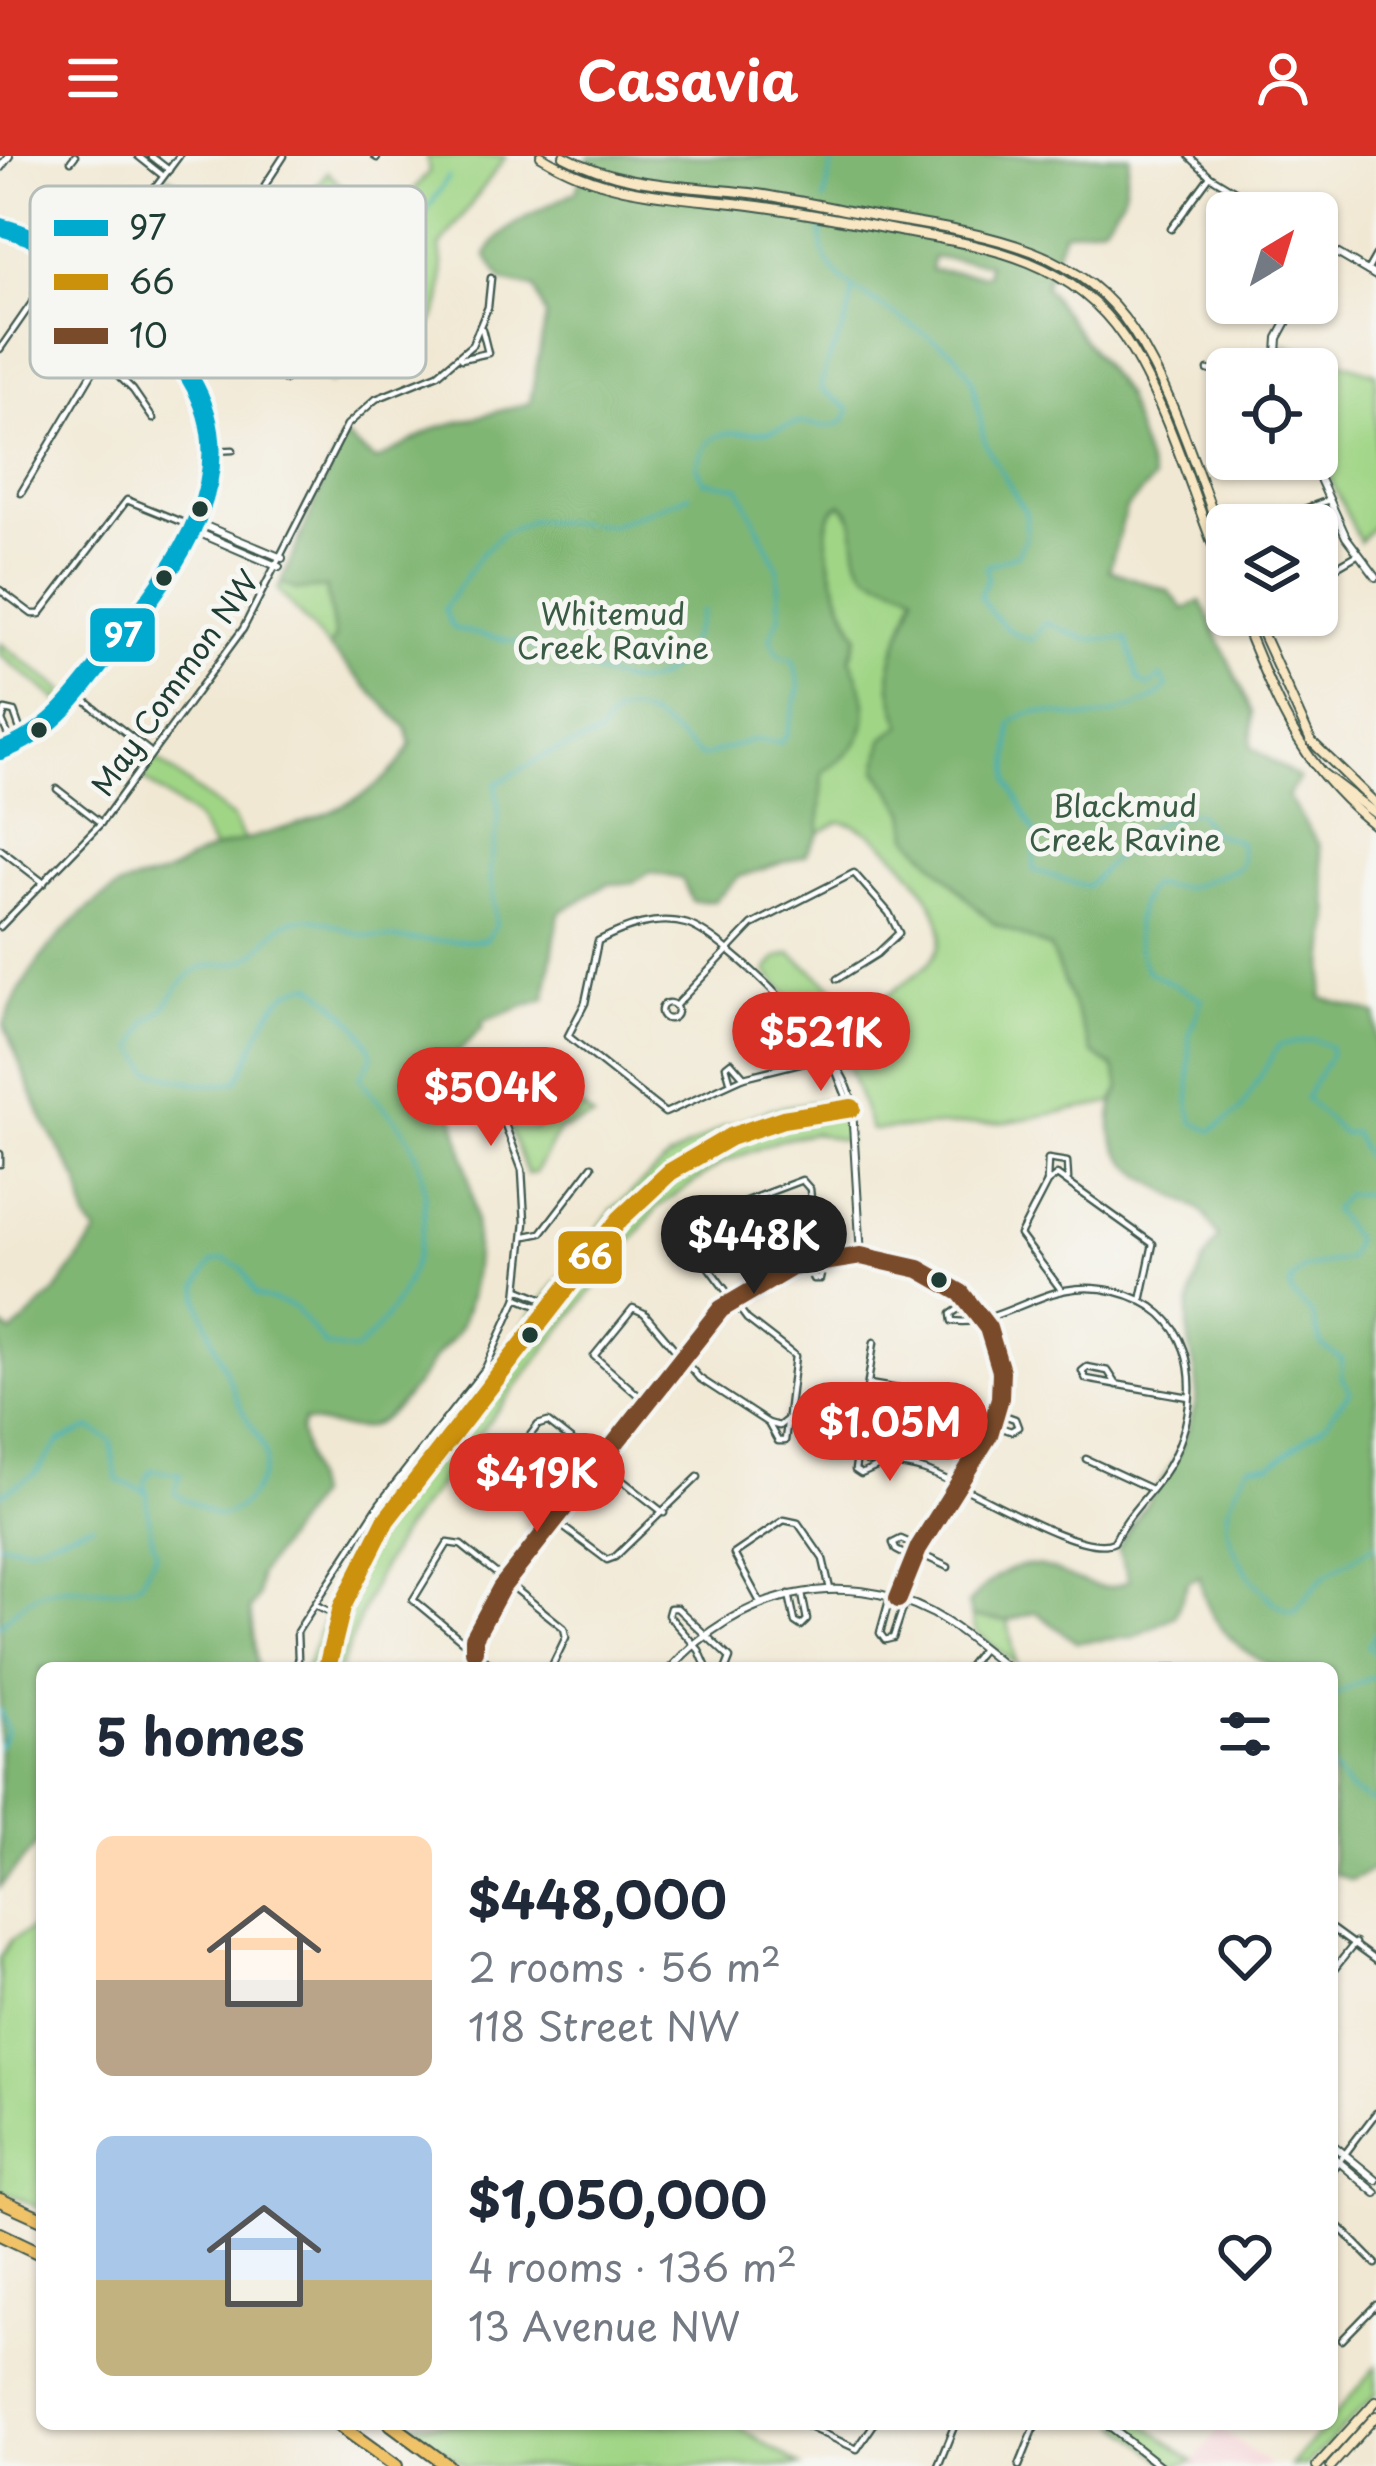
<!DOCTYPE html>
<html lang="en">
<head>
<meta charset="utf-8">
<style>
  body { margin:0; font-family:"Playpen Sans",sans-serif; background:#f2f2f3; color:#1f2937; height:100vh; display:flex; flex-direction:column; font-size:45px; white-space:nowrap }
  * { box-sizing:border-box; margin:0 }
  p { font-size:39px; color:#747a83 }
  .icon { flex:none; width:66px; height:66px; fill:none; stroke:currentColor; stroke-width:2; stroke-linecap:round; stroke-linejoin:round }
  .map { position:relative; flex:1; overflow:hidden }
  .details { position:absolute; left:36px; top:1506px; width:1302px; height:768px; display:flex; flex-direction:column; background:#fff; border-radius:18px; box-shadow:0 3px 9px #0004 }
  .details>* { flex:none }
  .needle { width:78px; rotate:38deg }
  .controls { position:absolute; left:1206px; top:36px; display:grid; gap:24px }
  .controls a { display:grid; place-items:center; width:132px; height:132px; border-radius:18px; background:#fff; box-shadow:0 3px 9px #0004; font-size:60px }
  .price { position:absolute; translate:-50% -102px; padding:0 27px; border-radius:42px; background:#d93025; color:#fff; font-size:39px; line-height:78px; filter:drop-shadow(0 3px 6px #0008) }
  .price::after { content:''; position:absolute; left:50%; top:72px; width:36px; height:27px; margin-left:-18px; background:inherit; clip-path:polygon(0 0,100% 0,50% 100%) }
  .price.selected { background:#222; color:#fff }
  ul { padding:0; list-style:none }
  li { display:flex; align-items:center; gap:36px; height:300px; padding:0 60px }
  li span { display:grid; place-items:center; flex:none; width:336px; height:240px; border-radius:18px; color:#555 }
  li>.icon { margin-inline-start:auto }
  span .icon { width:144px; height:144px; fill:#fffc; stroke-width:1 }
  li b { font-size:51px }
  h2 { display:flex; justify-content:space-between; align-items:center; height:144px; padding:0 60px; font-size:51px }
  header { display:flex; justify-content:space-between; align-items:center; height:156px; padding:0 60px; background:#d93025; color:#fff; font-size:54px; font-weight:700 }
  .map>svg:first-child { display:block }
  .built { fill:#f7cfd4 }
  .green { fill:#a0d586; stroke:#60895d; stroke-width:3 }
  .forest { fill:#80b673; stroke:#507a54; stroke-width:3; fill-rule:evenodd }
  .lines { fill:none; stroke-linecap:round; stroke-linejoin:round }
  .stream { stroke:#40b0bb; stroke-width:3 }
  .minor-casing { stroke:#3e574c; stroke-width:9 }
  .tertiary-casing { stroke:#3e574c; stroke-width:10 }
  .secondary-casing { stroke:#3e574c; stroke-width:12 }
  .motorway-casing { stroke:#3e574c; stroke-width:16 }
  .minor { stroke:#fff; stroke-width:4.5 }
  .tertiary { stroke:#fff; stroke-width:6 }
  .secondary { stroke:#f9e7c3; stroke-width:8 }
  .motorway { stroke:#f1c369; stroke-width:12 }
  .bus-1-casing { stroke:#f6f6f2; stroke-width:27 }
  .bus-2-casing { stroke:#f6f6f2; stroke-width:27 }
  .bus-3-casing { stroke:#f6f6f2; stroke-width:27 }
  .bus-1 { stroke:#00a9ce; stroke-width:18 }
  .bus-2 { stroke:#cc910a; stroke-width:18 }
  .bus-3 { stroke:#7a4b2a; stroke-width:18 }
  .bus-dot { fill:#1f3d34; stroke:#f6f6f2; stroke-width:4.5 }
  .labels { text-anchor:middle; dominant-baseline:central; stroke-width:10; stroke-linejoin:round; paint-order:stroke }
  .park-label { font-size:30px; fill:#395b44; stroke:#f6f6f2 }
  .street-label { font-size:30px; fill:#1f3d34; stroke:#f6f6f2 }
  .key { fill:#f6f6f2; stroke:#b6beb9; stroke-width:3 }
  .key-label { font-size:33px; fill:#1f3d34 }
  .line-badge { stroke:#f6f6f2; stroke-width:4.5 }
  .badge-label { font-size:33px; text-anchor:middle; font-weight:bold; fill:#fff }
</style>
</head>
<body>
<header><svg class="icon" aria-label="menu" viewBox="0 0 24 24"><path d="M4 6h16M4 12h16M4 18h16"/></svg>Casavia<svg class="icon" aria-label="person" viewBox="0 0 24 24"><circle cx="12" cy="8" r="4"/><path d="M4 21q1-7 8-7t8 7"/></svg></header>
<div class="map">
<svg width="1376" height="2310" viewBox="0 0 1376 2310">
  <rect width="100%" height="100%" fill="#f6f6f2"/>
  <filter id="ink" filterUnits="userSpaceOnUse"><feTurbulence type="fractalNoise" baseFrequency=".00833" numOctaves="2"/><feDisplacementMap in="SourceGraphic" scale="24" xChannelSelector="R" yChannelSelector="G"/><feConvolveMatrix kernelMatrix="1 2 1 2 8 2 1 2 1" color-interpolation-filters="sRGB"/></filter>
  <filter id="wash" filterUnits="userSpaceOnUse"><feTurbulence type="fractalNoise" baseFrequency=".004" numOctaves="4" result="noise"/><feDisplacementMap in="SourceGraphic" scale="48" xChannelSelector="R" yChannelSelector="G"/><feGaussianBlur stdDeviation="2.7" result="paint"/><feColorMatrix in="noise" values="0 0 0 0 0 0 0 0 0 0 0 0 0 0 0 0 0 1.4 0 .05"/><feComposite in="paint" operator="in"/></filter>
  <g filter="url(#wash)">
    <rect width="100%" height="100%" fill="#f1e8d3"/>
    <polygon class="built" points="1220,2272 1270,2310 1191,2310"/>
    <g class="green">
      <path d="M427 0H506L440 91C460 215 375 163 330 227 290 141 238 85 164 27L169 21 253 74 288 70 327 16 363 50 403 46 429 16Z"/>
      <polygon points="1284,188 1376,217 1376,366 1360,386 1317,294 1317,213 1284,213"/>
      <path d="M842 348 854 366 853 377 896 426 915 436C898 495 877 509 902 569L877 614 906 656 909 681 972 747 993 767 1050 792 1114 911 1120 932 1112 947 1007 966 871 974 849 912 766 815 777 802 791 797 837 835 827 863C857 862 869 853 893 835 911 822 938 807 941 782 946 746 875 664 839 666L819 677 823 616C867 590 871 546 850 503L858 479C842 454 807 364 842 348Z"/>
      <polygon points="281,427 297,434 326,431 335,482 329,492 278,434"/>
      <polygon points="0,487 64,535 59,545 0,499"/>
      <polygon points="156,603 233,662 245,686 214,693 196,663 142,622"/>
      <polygon points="555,929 594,962 559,974 535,1017 527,1018 510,972 537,973 548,934"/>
      <polygon points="836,937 848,986 814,977 780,984 722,1007 658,1051 403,1374 376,1422 340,1512 306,1512 343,1416 384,1350 612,1054 669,1002 723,971 771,953 832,943"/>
      <polygon points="972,1461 1008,1465 1016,1508 976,1476"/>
      <polygon points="42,1767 42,2053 0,2033 0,1802 11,1784"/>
      <polygon points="1376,2210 1376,2238 1306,2310 1291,2310"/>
      <polygon points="408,2268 734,2268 800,2310 466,2310"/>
      <polygon points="1119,2268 1145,2268 1194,2306 1172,2310"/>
    </g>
    <path class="forest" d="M589 0H1130L1123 42 1103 69 1064 76 1044 130 1124 238 1153 324 1126 353 1109 414 1169 435 1184 453 1201 445 1253 557 1251 591 1299 623 1287 640 1319 689 1330 758 1322 842 1376 858V1712L1350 1724 1332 1717V1512C1316 1512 1289 1517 1275 1511 1237 1496 1203 1461 1200 1420L1188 1426 1175 1460 1134 1481 1076 1486 1036 1456 1008 1465 972 1461 968 1448C1042 1359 1077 1458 1129 1424L1118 1393C1147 1340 1181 1310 1195 1249 1201 1226 1192 1207 1189 1185 1184 1146 1198 1113 1218 1081 1212 1071 1206 1057 1196 1051 1150 1026 1087 999 1120 932L1114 912 1092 897 1050 792 993 767 972 747 909 681 906 656 877 614 883 583 902 569C877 509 898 495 915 437 902 429 881 426 869 418 846 401 863 365 842 348 807 363 842 454 858 479L850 503C874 552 874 586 823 616L819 677 806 699 739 721 714 745H692L682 723 649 716 633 727 608 728 559 757 545 843 483 865 482 872 447 907 446 927C465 1009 495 1089 460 1171 454 1185 439 1194 431 1207 421 1225 388 1266 368 1271 351 1276 322 1267 304 1265L300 1275 315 1340 259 1419 258 1440 250 1453 257 1512H42V1682L0 1731V1169L12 1177 55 1136 97 1078 87 1066 79 1026 43 964 4 869C22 817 67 764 113 735 127 725 149 725 165 718 182 711 197 698 214 693 279 672 378 656 411 588L406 571 329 492 335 482 326 432 297 434 281 427 344 280 376 305 436 272 530 247 546 160 534 132 502 125 486 99C504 66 543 54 576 35ZM933 101 988 107 987 119 931 114Z"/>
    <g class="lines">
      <g class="stream">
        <polyline points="824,45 834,0"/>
        <polyline points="397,81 423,61 449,20"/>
        <path d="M856 134 955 197 972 223 985 287 1026 358V380L1018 398 986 410 988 422 980 439C990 459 1010 481 1033 484L1045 466 1086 483H1127L1139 525 1149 531 1161 520 1167 530C1157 547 1108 562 1086 562 1059 562 1033 545 1011 568L1009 626 1037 680 1033 714 1087 731C1111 704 1161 653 1197 657L1212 676 1240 686 1242 707 1237 713 1186 732 1151 729C1131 755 1133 787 1147 815L1202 843 1189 880 1190 955 1194 967 1211 975 1240 955 1279 889 1314 884 1330 891V900L1305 942 1343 978 1353 976 1375 1018 1368 1038H1346L1333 1054 1355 1083 1348 1102 1303 1113 1291 1125V1137L1312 1158 1322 1190 1342 1203 1341 1220 1350 1235 1325 1268 1271 1309H1249C1241 1325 1229 1343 1227 1361 1224 1391 1265 1451 1294 1456L1325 1419 1376 1388"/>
        <path d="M690 339 612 369 532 364 502 378 481 398 444 453 453 472C477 480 502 481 526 489 606 515 665 573 702 454"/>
        <polyline points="0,1339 35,1318 60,1285 90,1272 111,1285 117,1324 147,1336"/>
        <polyline points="0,1387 30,1390 93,1368"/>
        <path d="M0 1470C57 1403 83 1450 140 1427L157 1396C146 1371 150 1352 145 1326L151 1314 181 1318 174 1337 217 1360C240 1360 266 1325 266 1302 265 1285 248 1268 241 1252 226 1217 212 1183 200 1147L198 1130 212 1106 225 1103 242 1112 256 1139 294 1151 326 1190 355 1195C411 1149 445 1054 411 986 399 961 374 946 360 921L373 900C365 869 336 849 313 829 265 831 257 893 237 925 208 933 178 923 150 915L135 891 148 864C171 853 172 832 191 818 208 805 228 811 245 804 265 796 271 769 295 764 318 759 336 771 358 778 374 783 473 788 487 783L496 769 490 712 499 661 496 628 548 598 599 580C624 524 670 577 702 601L752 584 780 587 786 580 800 530 793 503 780 500 770 483 780 459 778 412 739 331 704 325 697 311C709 264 737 281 772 275 782 273 790 268 800 267 818 267 829 276 845 264L849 253 821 233C824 198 849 179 853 132 825 112 818 93 823 61"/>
        <polyline points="1376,1476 1368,1490 1376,1499"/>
        <polyline points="1332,1540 1376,1519"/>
        <polyline points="0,1554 7,1575 0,1591"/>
        <polyline points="1332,1613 1351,1635 1376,1648"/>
      </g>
    </g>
  </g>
  <g filter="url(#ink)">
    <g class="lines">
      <g class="minor-casing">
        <g id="minor">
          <polyline points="138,0 162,19"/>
          <polyline points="151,0 169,14"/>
          <polyline points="374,0 377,2"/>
          <polyline points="1189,0 1210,20 1271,57"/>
          <polyline points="71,5 75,0"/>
          <polyline points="265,29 284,0"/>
          <polyline points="140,52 179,0"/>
          <polyline points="1291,57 1298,44"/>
          <polyline points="1171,73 1210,20"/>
          <polyline points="1317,85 1330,93"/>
          <polyline points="201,113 252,163 285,224"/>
          <polyline points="1367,115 1376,99"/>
          <polyline points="43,128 70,106"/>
          <polyline points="35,137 133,234 153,263"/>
          <polyline points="1261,147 1287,163"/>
          <polyline points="0,193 65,99"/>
          <polyline points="176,203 243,155"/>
          <polyline points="461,203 488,197 482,173"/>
          <polyline points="1208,214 1227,219"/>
          <polyline points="211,295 233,294"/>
          <polyline points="21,337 101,202"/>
          <polyline points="1261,369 1329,344"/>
          <polyline points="1317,422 1357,399"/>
          <polyline points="0,434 32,458 40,458 127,344 196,372"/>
          <polyline points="78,539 149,595"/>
          <polyline points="12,588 2,565 5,554 14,556 24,585"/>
          <polyline points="57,633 101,667"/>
          <polyline points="0,693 44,727"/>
          <polyline points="0,771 101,667 243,473 347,269 376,243 438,218 472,189 488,151 491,122"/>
          <circle cx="669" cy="855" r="8"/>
          <polyline points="676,849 752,769 854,717 889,757 899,777 877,798 837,823"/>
          <path d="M828 900 744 921 665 957 568 880 585 847 598 785C625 771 657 759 687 768 729 782 853 906 852 949"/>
          <polyline points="832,905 850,950"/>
          <polyline points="730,924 726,910 731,906 744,921"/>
          <polyline points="0,998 0,1008"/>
          <polyline points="1047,1025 1048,1003 1067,1006 1068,1023"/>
          <polyline points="526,1080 541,1077 592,1010"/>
          <polyline points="808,1111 813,1123 820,1123 824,1103"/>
          <polyline points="519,1133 553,1147"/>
          <polyline points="1062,1135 1020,1079 1047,1027 1057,1019 1153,1088 1141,1145"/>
          <polyline points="517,1142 547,1154"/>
          <polyline points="874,1186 855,1314 861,1318 881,1309"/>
          <polyline points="869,1228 951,1242 996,1260"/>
          <polyline points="1117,1229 1108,1215 1087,1211 1082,1215 1086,1223 1189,1241"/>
          <polyline points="649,1249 594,1200 633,1152 644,1157 699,1222 768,1267 778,1285 785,1285 795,1200 747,1163 689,1085 738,1048 802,1024 810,1033 817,1104"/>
          <polyline points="768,1267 779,1270 789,1262"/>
          <polyline points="993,1269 1011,1275 1018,1271 1015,1263 998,1257"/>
          <path d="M859 1294 867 1305C886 1308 905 1308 923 1314 963 1326 1080 1403 1114 1386 1126 1360 1146 1343 1162 1320 1194 1275 1205 1198 1161 1158 1136 1136 1097 1128 1066 1134 1028 1141 990 1171 952 1165L951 1158 969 1146"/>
          <polyline points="1086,1303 1151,1333"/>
          <polyline points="664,1357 548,1266 538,1269 501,1317 506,1328 607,1404 615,1401 698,1321"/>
          <polyline points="916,1396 948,1411"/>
          <polyline points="913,1403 896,1394 893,1387 901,1383 919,1391"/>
          <polyline points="789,1438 795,1466 801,1470 807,1464 802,1438"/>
          <polyline points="890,1441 880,1477 885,1484 893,1482 905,1446"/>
          <polyline points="760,1446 734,1398 784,1364 798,1367 823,1403 830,1433"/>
          <polyline points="318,1450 339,1460"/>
          <polyline points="298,1503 297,1476 380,1347 485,1213 517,1142 525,1066 522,1014 501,958 507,911"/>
          <polyline points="495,1512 413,1444 448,1387 461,1389 564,1472 566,1481 551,1512"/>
          <polyline points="707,1512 699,1494 668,1459 670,1452 677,1452 730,1502 726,1512"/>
          <polyline points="967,1512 982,1493"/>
          <polyline points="1167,1512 1185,1512"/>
          <polyline points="1332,1773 1376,1805"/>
          <polyline points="1332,1816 1355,1787"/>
          <polyline points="1332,2015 1376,1957"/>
          <polyline points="1332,2063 1376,2108"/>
          <polyline points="1342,2184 1376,2149"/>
          <polyline points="802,2268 857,2293 874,2268"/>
          <polyline points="938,2310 955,2268"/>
          <polyline points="1019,2310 1036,2268"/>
        </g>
      </g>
      <g class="tertiary-casing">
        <g id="tertiary">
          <polyline points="0,12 9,0"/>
          <path d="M0 71C57 85 94 121 134 162 153 182 176 199 190 222 249 318 175 411 118 485 84 529 55 576 0 595"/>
          <polyline points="1317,113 1330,93 1376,120"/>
          <polyline points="1276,213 1278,182 1297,147"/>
          <polyline points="1311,303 1346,381 1376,421"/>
          <polyline points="198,367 282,402"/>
          <polyline points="195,375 279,411"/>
          <polyline points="689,1199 696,1197 729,1150"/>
          <polyline points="557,1365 601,1310"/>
          <polyline points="474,1495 474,1482 501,1432 721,1153 792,1111 861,1100 919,1113 961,1137 988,1172 1001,1215 1000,1242 989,1279 919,1391 898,1443"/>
          <polyline points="327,1512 342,1451 386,1364 620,1063 670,1016 730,981 783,963 852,952 861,1100"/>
          <polyline points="468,1512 508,1429"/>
          <path d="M671 1512C736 1437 842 1410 932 1457 959 1472 983 1493 1007 1512"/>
          <polyline points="1332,1988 1376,2024"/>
          <polyline points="1332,2000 1376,2037"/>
          <polyline points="1106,2268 1160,2310"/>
        </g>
      </g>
      <g class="secondary-casing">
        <g id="secondary">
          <path d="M541 0C606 40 669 40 742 48 793 54 844 64 894 74 983 90 1070 101 1124 182 1169 250 1195 348 1227 425"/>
          <path d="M564 0C624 32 684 29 750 37 795 43 840 54 885 62 978 78 1077 88 1133 175 1176 241 1198 322 1227 394"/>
          <path d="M1241 459C1277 547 1299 610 1376 670"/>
          <polyline points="1254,459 1311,585 1376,648"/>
          <polyline points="1322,617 1376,658"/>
          <polyline points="1317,2310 1376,2245"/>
          <polyline points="1331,2310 1376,2260"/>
        </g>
      </g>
      <g class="motorway-casing">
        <g id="motorway">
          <polyline points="0,2044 42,2063"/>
          <polyline points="0,2078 42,2098"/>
          <polyline points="338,2268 396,2310"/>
          <polyline points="391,2268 448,2310"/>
        </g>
      </g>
      <use href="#minor" class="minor"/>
      <use href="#tertiary" class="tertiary"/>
      <use href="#secondary" class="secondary"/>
      <use href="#motorway" class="motorway"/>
      <g class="bus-1-casing">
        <path id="bus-1" d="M0 71C57 85 94 121 134 162 153 182 176 199 190 222 249 318 175 411 118 485 84 529 55 576 0 595"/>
      </g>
      <g class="bus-2-casing">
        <polyline id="bus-2" points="327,1512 342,1451 386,1364 620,1063 670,1016 730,981 783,963 852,952"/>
      </g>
      <g class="bus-3-casing">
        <polyline id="bus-3" points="474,1495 474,1482 501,1432 721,1153 792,1111 861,1100 919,1113 961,1137 988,1172 1001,1215 1000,1242 989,1279 919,1391 898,1443"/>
      </g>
      <use href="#bus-1" class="bus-1"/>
      <use href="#bus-2" class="bus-2"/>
      <use href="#bus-3" class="bus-3"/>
    </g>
  </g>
  <g class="bus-dot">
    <circle cx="200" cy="353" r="10"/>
    <circle cx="164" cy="422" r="10"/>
    <circle cx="39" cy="574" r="10"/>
    <circle cx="939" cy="1124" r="10"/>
    <circle cx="530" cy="1179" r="10"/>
  </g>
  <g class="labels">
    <g class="park-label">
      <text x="613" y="456">Whitemud<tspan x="613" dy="34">Creek Ravine</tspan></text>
      <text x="1125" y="648">Blackmud<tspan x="1125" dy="34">Creek Ravine</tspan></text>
    </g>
    <g class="street-label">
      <text transform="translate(174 526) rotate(-55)">May Common NW</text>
    </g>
  </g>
  <rect x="30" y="30" width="396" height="192" rx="18" class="key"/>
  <rect x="54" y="64" width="54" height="16" fill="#00a9ce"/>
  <rect x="54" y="118" width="54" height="16" fill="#cc910a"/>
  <rect x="54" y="172" width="54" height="16" fill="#7a4b2a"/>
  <g class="key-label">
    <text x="129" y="84">97</text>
    <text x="129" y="138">66</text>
    <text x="129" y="192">10</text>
  </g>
  <g class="line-badge">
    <rect x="88" y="450" width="69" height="58" rx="12" fill="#00a9ce"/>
    <rect x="556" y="1073" width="68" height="57" rx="12" fill="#cc910a"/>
  </g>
  <g class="badge-label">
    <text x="123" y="491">97</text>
    <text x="590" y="1113">66</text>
  </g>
</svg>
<div class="controls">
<a><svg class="needle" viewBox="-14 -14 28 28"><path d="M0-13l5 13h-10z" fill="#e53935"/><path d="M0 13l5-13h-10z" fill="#747a83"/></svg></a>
<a><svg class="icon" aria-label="locate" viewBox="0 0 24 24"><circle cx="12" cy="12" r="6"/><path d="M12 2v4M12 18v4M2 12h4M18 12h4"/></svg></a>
<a><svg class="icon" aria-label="layers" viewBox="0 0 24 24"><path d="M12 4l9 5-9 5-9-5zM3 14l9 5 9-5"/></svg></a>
</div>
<b class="price" style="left:821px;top:938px">$521K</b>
<b class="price" style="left:491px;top:993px">$504K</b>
<b class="price selected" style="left:754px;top:1141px">$448K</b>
<b class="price" style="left:890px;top:1328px">$1.05M</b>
<b class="price" style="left:537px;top:1379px">$419K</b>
<section class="details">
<h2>5 homes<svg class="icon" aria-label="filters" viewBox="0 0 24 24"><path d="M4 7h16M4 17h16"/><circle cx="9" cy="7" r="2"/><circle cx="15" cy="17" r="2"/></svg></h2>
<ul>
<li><span style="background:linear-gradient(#ffd9b3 60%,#b9a48a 0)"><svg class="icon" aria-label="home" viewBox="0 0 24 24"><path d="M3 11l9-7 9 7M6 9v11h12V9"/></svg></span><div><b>$448,000</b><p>2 rooms · 56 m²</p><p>118 Street NW</p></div><svg class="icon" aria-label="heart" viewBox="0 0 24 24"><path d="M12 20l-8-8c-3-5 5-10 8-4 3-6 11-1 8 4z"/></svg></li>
<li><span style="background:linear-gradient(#a9c7e8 60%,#c2b280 0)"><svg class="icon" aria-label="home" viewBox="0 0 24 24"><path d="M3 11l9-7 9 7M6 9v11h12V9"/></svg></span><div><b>$1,050,000</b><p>4 rooms · 136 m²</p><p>13 Avenue NW</p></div><svg class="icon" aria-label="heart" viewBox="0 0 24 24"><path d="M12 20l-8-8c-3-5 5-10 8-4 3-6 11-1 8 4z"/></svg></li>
</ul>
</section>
</div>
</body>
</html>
